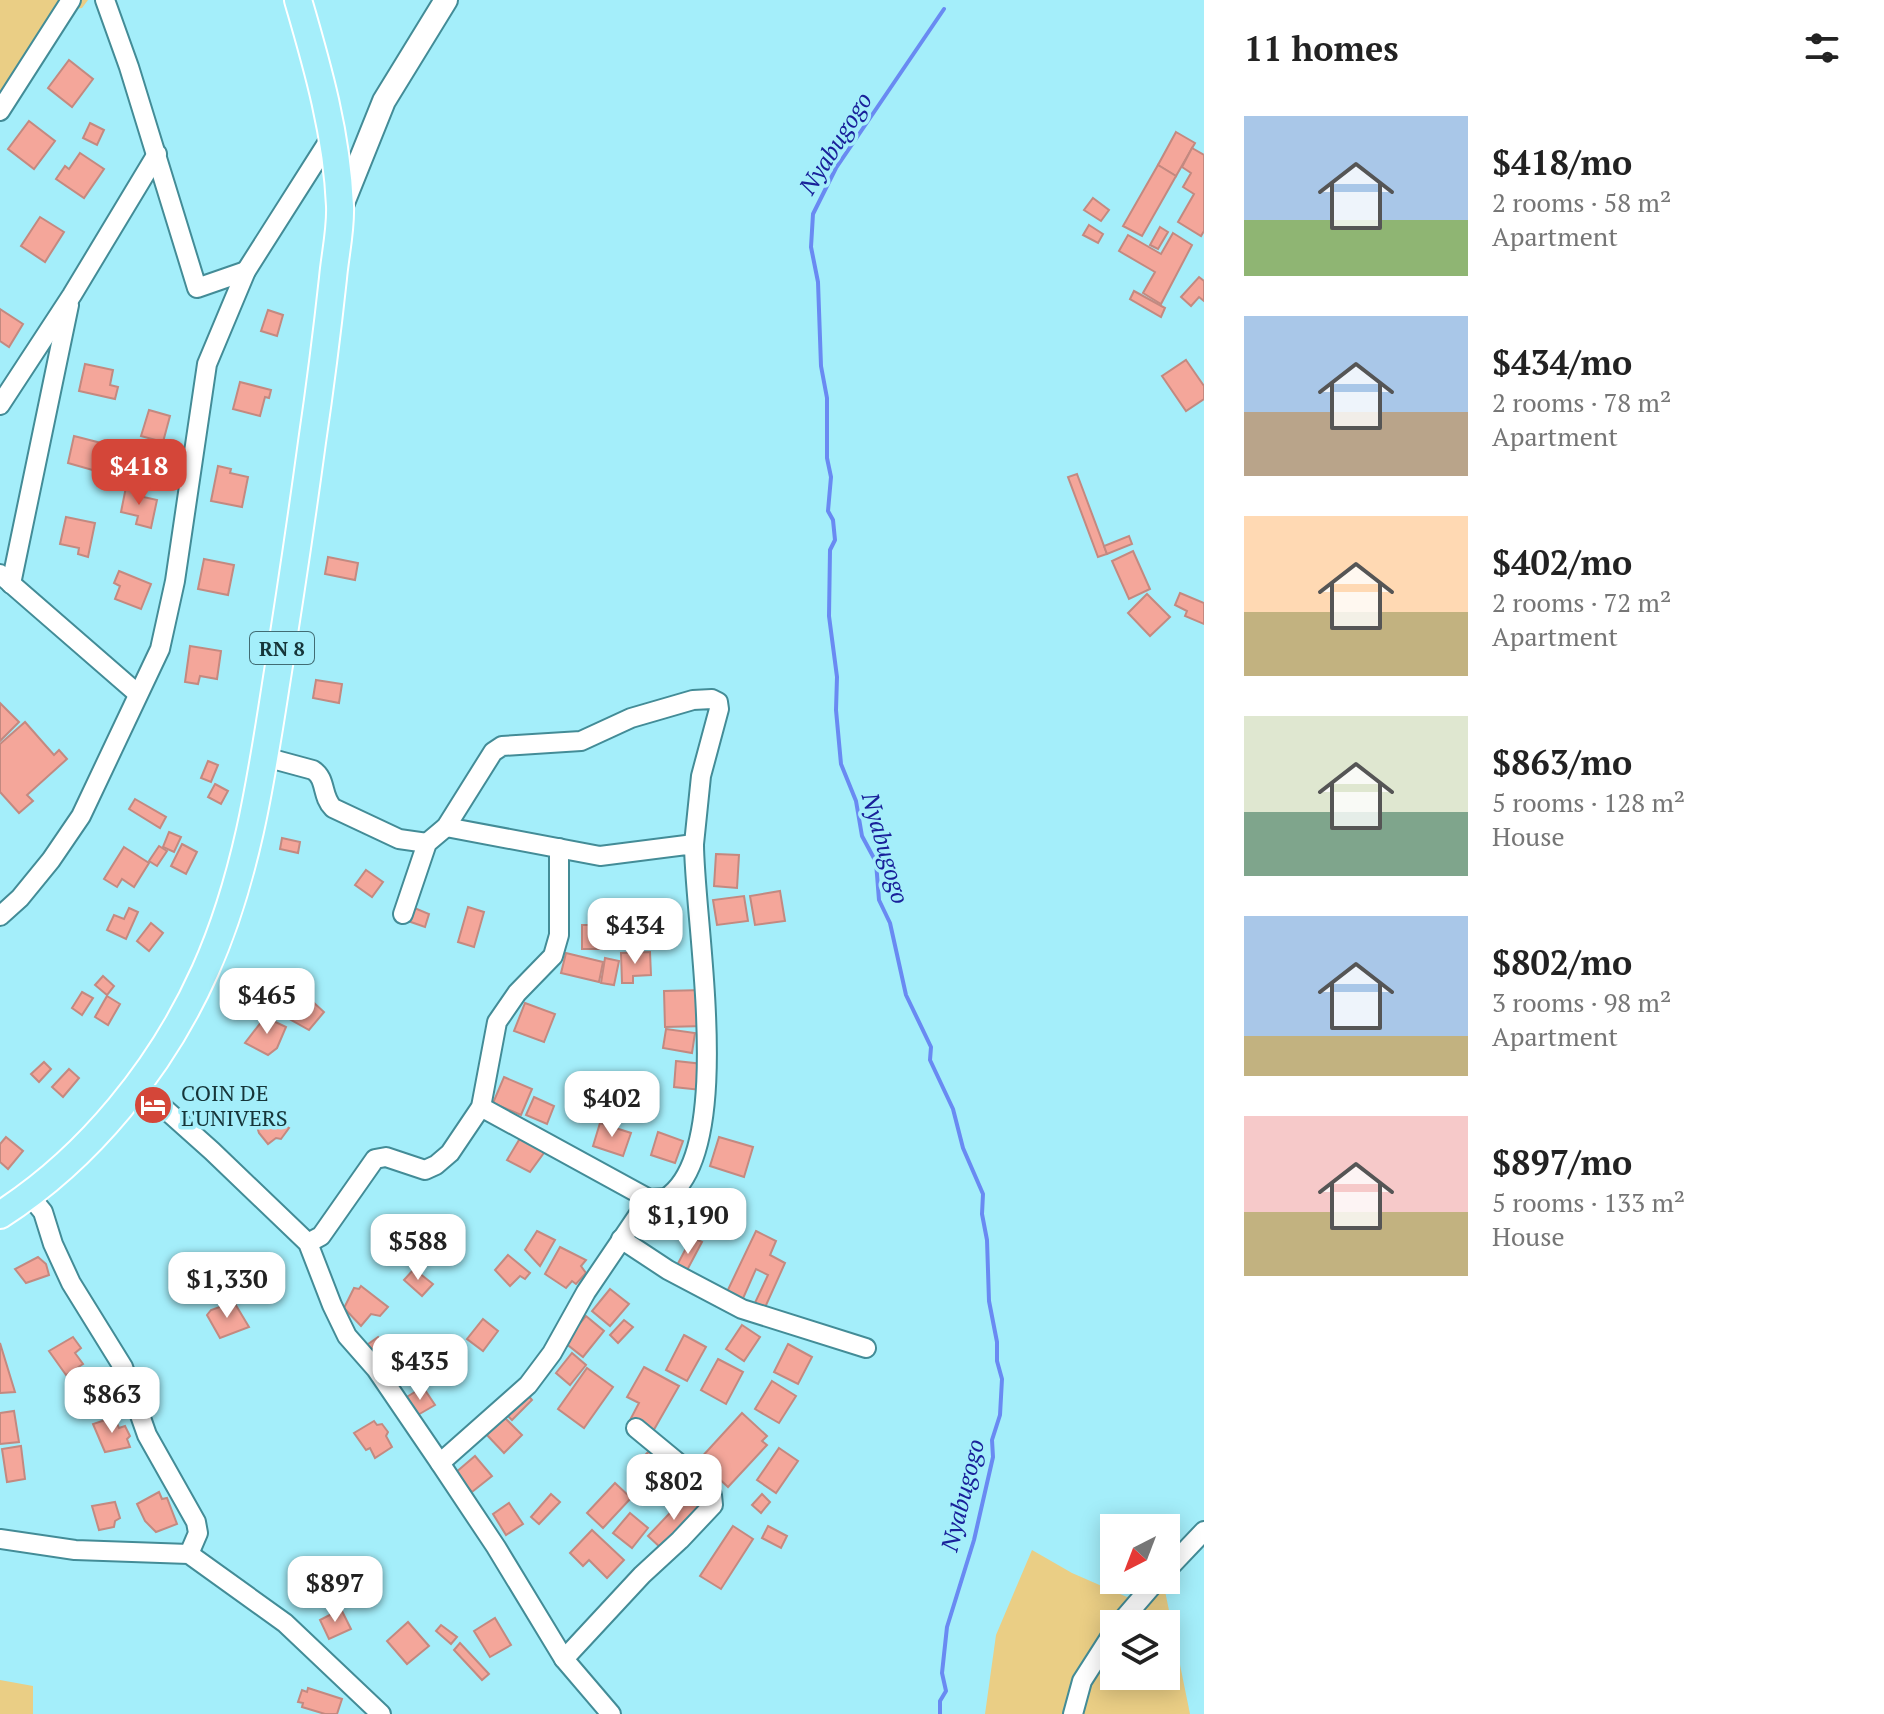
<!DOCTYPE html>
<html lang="en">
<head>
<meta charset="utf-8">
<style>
  body { margin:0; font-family:"PT Serif",serif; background:#f2f2f2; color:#222; height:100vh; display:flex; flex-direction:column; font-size:30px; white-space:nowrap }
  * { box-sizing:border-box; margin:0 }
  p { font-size:26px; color:#767676 }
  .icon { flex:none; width:44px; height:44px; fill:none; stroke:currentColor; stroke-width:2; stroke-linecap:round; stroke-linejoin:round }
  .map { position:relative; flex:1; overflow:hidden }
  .side { display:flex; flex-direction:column; background:#fff; width:680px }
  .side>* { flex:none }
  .needle { width:52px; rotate:222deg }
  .buttons { position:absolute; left:1100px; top:1514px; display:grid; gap:16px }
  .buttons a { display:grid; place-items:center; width:80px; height:80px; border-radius:0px; background:#fff; box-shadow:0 4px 20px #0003; font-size:40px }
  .price { position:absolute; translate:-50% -68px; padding:0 18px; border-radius:16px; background:#fff; color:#222; font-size:26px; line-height:52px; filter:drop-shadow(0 2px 4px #0008) }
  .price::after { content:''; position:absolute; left:50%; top:48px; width:24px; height:18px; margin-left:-12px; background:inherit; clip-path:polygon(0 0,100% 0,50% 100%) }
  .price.on { background:#d44639; color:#fff }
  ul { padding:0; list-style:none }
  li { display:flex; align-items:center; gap:24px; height:200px; padding:0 40px }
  li span { display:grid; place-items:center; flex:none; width:224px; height:160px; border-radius:0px; color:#555 }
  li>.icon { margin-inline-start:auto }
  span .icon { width:96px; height:96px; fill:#fffc; stroke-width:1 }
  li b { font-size:34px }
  h2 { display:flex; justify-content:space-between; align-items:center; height:96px; padding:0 40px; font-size:34px }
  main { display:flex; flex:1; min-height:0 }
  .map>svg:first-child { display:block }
  .green { fill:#eace85; fill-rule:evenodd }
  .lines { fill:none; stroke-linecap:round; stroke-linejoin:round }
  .stream { stroke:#698af2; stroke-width:4 }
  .building { fill:#f4a69a; stroke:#c38980; stroke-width:2 }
  .minor-casing { stroke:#438c97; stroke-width:22 }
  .tertiary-casing { stroke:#438c97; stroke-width:26 }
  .primary-casing { stroke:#fff; stroke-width:30 }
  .minor { stroke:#fff; stroke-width:18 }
  .tertiary { stroke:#fff; stroke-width:22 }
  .primary { stroke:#a5eefa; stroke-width:26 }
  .labels { text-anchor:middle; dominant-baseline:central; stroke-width:7; stroke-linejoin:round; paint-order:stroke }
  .shield { fill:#a4eefa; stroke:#416c73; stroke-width:2 }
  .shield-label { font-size:20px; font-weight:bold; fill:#163539 }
  .poi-label { font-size:22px; fill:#163539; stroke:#a4eefa; text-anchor:start }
  .water-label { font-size:24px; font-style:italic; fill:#19219a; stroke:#a4eefa }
</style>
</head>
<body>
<main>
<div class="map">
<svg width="1204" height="1714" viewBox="0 0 1204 1714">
  <rect width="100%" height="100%" fill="#a4eefa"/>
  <g class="green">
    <polygon points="0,0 88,0 82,8 54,12 0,98"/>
    <path d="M1032 1550 1072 1573 1127 1597 1163 1581 1190 1714H985L996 1635ZM1114 1624H1166V1676H1114Z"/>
    <polygon points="0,1680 33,1686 33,1714 0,1714"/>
  </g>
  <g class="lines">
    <polyline class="stream" points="940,1714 940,1701 946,1691 942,1673 947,1627 974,1540 993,1457 992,1440 1000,1415 1002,1379 997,1361 997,1342 989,1301 987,1240 982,1214 983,1194 963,1148 953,1109 930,1060 931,1047 906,995 890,923 879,900 876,862 862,836 856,801 841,764 836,710 837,677 829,616 830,550 835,540 833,520 828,511 831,477 827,458 827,398 821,366 818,282 811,247 813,214 836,168 944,9"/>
  </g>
  <g class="building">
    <polygon points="69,60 93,79 72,107 48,88"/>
    <polygon points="29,121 55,141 34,169 8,149"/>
    <polygon points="90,123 104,130 97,145 83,138"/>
    <polygon points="1176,132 1195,143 1176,176 1158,165"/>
    <polygon points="1192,148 1204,155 1204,231 1201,236 1178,222 1194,194 1183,187 1191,173 1182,167"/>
    <polygon points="80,153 104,169 84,198 56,179 65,166 69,169"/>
    <polygon points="1158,165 1176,176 1142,236 1123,226"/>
    <polygon points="1093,198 1109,210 1101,221 1084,210"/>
    <polygon points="40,217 64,232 45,262 21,246"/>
    <polygon points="1089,225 1103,234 1098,243 1083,235"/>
    <polygon points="1160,227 1168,232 1158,249 1150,245"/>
    <polygon points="1173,233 1192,245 1161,304 1143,293 1155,272 1119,251 1128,235 1161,254"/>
    <polygon points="1199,277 1204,281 1204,301 1199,297 1191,306 1181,297"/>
    <polygon points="1134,291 1165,308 1161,317 1130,299"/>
    <polygon points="0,309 23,324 9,347 0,341"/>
    <polygon points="268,310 283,315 277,336 261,331"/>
    <polygon points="1186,360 1204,386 1204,399 1186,411 1162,376"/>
    <polygon points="85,364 113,370 110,385 118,387 115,399 79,391"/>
    <polygon points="240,382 271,390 269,398 265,397 260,416 233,409"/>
    <polygon points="149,410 170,416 163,442 141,436"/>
    <polygon points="74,436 109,445 106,454 100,452 96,471 68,463"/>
    <polygon points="218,466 231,469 230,473 248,477 242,507 211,501"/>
    <polygon points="1077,474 1107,554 1098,557 1068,477"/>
    <polygon points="126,487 140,490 139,496 157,500 151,528 136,524 138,516 121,512"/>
    <polygon points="66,517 95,523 88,557 78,554 79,548 60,544"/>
    <polygon points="1129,536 1132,544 1107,554 1104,546"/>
    <polygon points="1133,551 1150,589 1129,599 1112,561"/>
    <polygon points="328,557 358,563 355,580 325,574"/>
    <polygon points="204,559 234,565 228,595 198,589"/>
    <polygon points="119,571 151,584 141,609 115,599 120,586 114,583"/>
    <polygon points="1180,593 1204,603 1204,624 1185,616 1187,611 1175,605"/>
    <polygon points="1147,594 1170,617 1150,636 1128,613"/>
    <polygon points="190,646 221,651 217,679 200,676 198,684 185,682"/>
    <polygon points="316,680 342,684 339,703 313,698"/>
    <polygon points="0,703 19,722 0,741"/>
    <polygon points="25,722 54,755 59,750 67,759 27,795 33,801 19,813 0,792 0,744"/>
    <polygon points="208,761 218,765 211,782 201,778"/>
    <polygon points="215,784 228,791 221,804 208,797"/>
    <polygon points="135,799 166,817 160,828 129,809"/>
    <polygon points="169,832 181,837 174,852 163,847"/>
    <polygon points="282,838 300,842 298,853 280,849"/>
    <polygon points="182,844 197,852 186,874 171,866"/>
    <polygon points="159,846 167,851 157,866 149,861"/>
    <polygon points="124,847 149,863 134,887 122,879 117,887 104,879"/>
    <polygon points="716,854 739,855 737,888 714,886"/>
    <polygon points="366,870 383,882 372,897 355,885"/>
    <polygon points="780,891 785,921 755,925 750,896"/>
    <polygon points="744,896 748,921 717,925 713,900"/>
    <polygon points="412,907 429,914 425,927 408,921"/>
    <polygon points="468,907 484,912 474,947 458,942"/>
    <polygon points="129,908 138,912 126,939 107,930 114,915 124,919"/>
    <polygon points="151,923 163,933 149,951 137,941"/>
    <polygon points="582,925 601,925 602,949 582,949"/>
    <polygon points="650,952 651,975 633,976 633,983 622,983 621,953"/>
    <polygon points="566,953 603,962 599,982 561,973"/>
    <polygon points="605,958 619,961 614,985 601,983"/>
    <polygon points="103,976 114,986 107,995 95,985"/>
    <polygon points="703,990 704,1026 665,1027 664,991"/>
    <polygon points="82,992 93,998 82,1015 72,1008"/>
    <polygon points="107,996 120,1004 108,1025 95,1017"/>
    <polygon points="313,1002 324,1012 309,1030 286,1017 294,1003"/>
    <polygon points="525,1003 555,1014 544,1042 514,1031"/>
    <polygon points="265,1017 286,1027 277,1048 268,1055 245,1043"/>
    <polygon points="666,1029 695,1033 692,1053 663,1048"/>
    <polygon points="676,1061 703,1064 701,1090 674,1087"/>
    <polygon points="44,1062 51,1069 39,1082 31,1074"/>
    <polygon points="69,1069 79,1078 63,1097 52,1087"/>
    <polygon points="504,1077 532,1089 521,1115 493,1103"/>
    <polygon points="534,1097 554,1106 547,1124 526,1115"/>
    <polygon points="265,1112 289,1128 281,1139 276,1138 268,1144 259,1133 255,1120"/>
    <polygon points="600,1123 631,1133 623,1156 593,1146"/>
    <polygon points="658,1132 683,1141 675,1163 651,1155"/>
    <polygon points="522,1135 546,1150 530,1172 507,1160"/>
    <polygon points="6,1137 23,1151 8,1169 0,1162 0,1144"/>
    <polygon points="719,1137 753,1147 744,1177 710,1166"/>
    <polygon points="537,1231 555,1240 540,1266 525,1250"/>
    <polygon points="756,1231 776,1241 770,1255 785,1263 763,1312 753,1307 768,1275 756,1269 741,1303 725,1296"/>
    <polygon points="692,1237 702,1242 685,1274 675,1269"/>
    <polygon points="560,1247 586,1260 581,1266 586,1273 576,1284 572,1281 566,1288 545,1274"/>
    <polygon points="508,1255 530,1273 525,1279 520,1276 510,1286 495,1270"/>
    <polygon points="38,1257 46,1264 49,1275 26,1283 15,1269"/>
    <polygon points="414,1269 433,1284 422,1296 404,1280"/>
    <polygon points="361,1286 388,1307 380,1316 371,1314 361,1326 344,1308 354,1288 359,1289"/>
    <polygon points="610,1289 629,1304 610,1326 592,1311"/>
    <polygon points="234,1302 249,1327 220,1338 207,1315 211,1310"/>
    <polygon points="586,1316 604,1331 583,1357 564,1342"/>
    <polygon points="483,1319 498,1331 483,1351 467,1339"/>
    <polygon points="624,1320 633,1327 618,1343 610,1335"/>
    <polygon points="742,1325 760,1337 744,1361 726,1349"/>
    <polygon points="684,1335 706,1347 687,1381 666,1370"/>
    <polygon points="73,1337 81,1348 75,1353 83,1364 66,1375 49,1351"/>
    <polygon points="378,1337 399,1361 384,1373 364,1347"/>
    <polygon points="0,1343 15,1392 0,1393"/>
    <polygon points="788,1344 812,1357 798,1384 774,1372"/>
    <polygon points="572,1353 586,1365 570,1385 556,1373"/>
    <polygon points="718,1359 743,1372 726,1404 701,1390"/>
    <polygon points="644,1367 679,1386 652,1433 630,1420 639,1403 627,1397"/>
    <polygon points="587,1368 613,1387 584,1428 558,1409"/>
    <polygon points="772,1381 796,1396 779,1423 755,1409"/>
    <polygon points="423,1387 435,1405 416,1416 405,1398"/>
    <polygon points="527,1394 532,1400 512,1420 507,1415"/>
    <polygon points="14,1411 19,1442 0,1444 0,1413"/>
    <polygon points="742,1413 767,1436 762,1441 767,1445 728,1487 699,1460"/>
    <polygon points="114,1417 119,1428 125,1426 130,1436 127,1439 130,1447 105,1452 93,1424"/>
    <polygon points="504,1417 522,1435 504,1453 486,1434"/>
    <polygon points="374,1421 377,1425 382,1424 388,1432 386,1436 392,1447 375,1458 370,1448 366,1450 354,1433"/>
    <polygon points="21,1446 25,1479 7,1482 2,1449"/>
    <polygon points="652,1448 670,1465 648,1488 630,1471"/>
    <polygon points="779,1448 798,1461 776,1493 757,1480"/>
    <polygon points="475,1456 492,1476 472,1492 455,1473"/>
    <polygon points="615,1483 631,1498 603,1528 587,1513"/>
    <polygon points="159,1492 162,1499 167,1498 177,1524 156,1532 145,1521 137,1504"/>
    <polygon points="551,1494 560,1502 539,1524 531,1517"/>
    <polygon points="762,1494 770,1502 761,1513 752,1505"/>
    <polygon points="687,1495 701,1508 662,1549 648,1536"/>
    <polygon points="115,1502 120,1518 115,1521 114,1527 99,1530 92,1506"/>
    <polygon points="509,1503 523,1524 506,1535 493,1514"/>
    <polygon points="630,1513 648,1528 632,1548 613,1533"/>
    <polygon points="733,1526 753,1539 721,1589 700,1576"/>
    <polygon points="768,1526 787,1536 781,1548 762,1538"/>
    <polygon points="592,1530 624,1560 607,1578 589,1560 583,1566 570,1553"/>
    <polygon points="341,1609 351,1629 329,1639 320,1620"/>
    <polygon points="495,1618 511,1645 490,1657 474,1631"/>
    <polygon points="408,1622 429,1646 407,1664 387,1641"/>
    <polygon points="441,1625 457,1637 451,1644 436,1631"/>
    <polygon points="460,1643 489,1674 482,1680 454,1650"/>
    <polygon points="308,1688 342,1699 337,1714 325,1714 302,1707 303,1703 298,1702 302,1690 307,1692"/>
  </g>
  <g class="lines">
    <g class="minor-casing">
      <g id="minor">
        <polyline points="105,0 129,67 197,288 246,271"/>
        <polyline points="0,111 71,0"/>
        <polyline points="0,405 72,295 157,154"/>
        <polyline points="0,574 138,694"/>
        <polyline points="11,584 69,305"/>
        <path d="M265 757 313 770C327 779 321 796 333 808L399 839 427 843"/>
        <path d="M446 827 600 856 694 844C694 921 737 1151 666 1198L649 1199"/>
        <polyline points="403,914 427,843 446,827 493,752 502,746 581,741 631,718 693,700 712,699 718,702 719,709 701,776 694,844"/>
        <polyline points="0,916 20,898 51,860 81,816 160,649 175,581 207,364 246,271 333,134"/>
        <polyline points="137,1084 212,1151 308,1243 332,1305 347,1336 376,1369 440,1463 496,1547 564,1659 611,1714"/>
        <polyline points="30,1196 43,1212 53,1244 71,1283 123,1367 147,1435 196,1522 198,1533 189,1554"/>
        <polyline points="621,1239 668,1270 742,1309 866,1348"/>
        <polyline points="308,1243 321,1236 375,1159 386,1157 425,1170 436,1165 450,1153 481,1107 497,1022 517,993 553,956 559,935 559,848"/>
        <polyline points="440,1463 528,1385 552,1353 586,1292 649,1199 481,1107"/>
        <polyline points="0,1539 75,1550 189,1554 285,1623 381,1714"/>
        <polyline points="1166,1571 1204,1531"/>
        <polyline points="1119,1624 1157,1580"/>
        <polyline points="564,1659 642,1575 680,1540 713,1505 712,1495 705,1485 636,1428"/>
        <polyline points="1073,1714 1082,1681 1114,1631"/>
      </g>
    </g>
    <g class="tertiary-casing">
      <polyline id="tertiary" points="341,208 384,101 446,0"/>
    </g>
    <g class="primary-casing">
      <path id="primary" d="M0 1215C89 1158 162 1067 205 971 246 880 261 781 276 684 289 603 301 523 312 442 320 388 327 333 333 278 335 255 341 230 340 206 337 135 318 68 298 0"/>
    </g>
    <use href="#minor" class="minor"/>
    <use href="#tertiary" class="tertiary"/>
    <use href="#primary" class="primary"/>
  </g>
  <defs>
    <g id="hotel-disc" transform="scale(2)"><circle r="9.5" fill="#d44639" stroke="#a4eefa"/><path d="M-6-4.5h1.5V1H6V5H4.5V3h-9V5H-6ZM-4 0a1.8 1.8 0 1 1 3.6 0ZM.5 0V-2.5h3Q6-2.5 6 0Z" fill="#fff"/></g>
  </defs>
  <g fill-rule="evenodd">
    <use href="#hotel-disc" x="153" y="1105"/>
  </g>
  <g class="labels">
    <rect class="shield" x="250" y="632" width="64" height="32" rx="6"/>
    <g class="shield-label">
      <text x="282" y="648">RN 8</text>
    </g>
    <g class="poi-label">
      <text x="181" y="1092">COIN DE<tspan x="181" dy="25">L'UNIVERS</tspan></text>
    </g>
    <g class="water-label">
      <text transform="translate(835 143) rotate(-58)">Nyabugogo</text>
      <text transform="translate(886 848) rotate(74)">Nyabugogo</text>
      <text transform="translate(962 1495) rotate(-76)">Nyabugogo</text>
    </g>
  </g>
</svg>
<div class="buttons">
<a><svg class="needle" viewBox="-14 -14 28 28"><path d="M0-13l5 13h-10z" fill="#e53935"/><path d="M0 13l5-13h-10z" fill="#767676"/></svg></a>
<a><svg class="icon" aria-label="layers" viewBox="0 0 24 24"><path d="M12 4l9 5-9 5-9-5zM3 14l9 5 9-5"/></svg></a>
</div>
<b class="price on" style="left:139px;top:507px">$418</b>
<b class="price" style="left:635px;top:966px">$434</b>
<b class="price" style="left:267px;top:1036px">$465</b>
<b class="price" style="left:612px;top:1139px">$402</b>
<b class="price" style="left:688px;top:1256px">$1,190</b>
<b class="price" style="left:418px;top:1282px">$588</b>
<b class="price" style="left:227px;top:1320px">$1,330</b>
<b class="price" style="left:420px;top:1402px">$435</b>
<b class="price" style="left:112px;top:1435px">$863</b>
<b class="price" style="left:674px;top:1522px">$802</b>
<b class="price" style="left:335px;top:1624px">$897</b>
</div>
<section class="side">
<h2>11 homes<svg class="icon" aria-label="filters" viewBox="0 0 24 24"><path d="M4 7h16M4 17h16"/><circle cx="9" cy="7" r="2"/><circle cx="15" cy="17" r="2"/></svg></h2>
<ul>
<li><span style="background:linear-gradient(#a9c7e8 65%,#8fb573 0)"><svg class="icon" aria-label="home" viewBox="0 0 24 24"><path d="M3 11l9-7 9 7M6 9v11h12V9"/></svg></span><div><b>$418/mo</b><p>2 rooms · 58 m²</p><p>Apartment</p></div></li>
<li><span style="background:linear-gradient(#a9c7e8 60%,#b9a48a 0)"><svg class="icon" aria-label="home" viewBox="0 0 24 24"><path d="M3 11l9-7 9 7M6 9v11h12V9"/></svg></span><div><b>$434/mo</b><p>2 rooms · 78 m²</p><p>Apartment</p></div></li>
<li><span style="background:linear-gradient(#ffd9b3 60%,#c2b280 0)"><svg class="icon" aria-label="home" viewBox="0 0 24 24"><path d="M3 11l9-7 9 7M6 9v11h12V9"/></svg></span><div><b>$402/mo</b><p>2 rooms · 72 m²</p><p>Apartment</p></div></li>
<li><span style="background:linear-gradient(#dfe7d0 60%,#7fa58c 0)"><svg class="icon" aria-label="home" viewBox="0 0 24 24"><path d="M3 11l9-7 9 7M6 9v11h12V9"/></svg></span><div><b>$863/mo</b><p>5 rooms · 128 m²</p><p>House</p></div></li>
<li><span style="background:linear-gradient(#a9c7e8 75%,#c2b280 0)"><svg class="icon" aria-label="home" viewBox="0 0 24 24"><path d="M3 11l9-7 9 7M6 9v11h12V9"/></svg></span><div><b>$802/mo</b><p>3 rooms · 98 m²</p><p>Apartment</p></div></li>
<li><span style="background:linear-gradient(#f6c9c9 60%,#c2b280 0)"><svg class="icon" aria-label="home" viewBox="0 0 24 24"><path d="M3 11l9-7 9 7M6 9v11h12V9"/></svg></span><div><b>$897/mo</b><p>5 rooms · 133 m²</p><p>House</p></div></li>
</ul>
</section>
</main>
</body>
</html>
